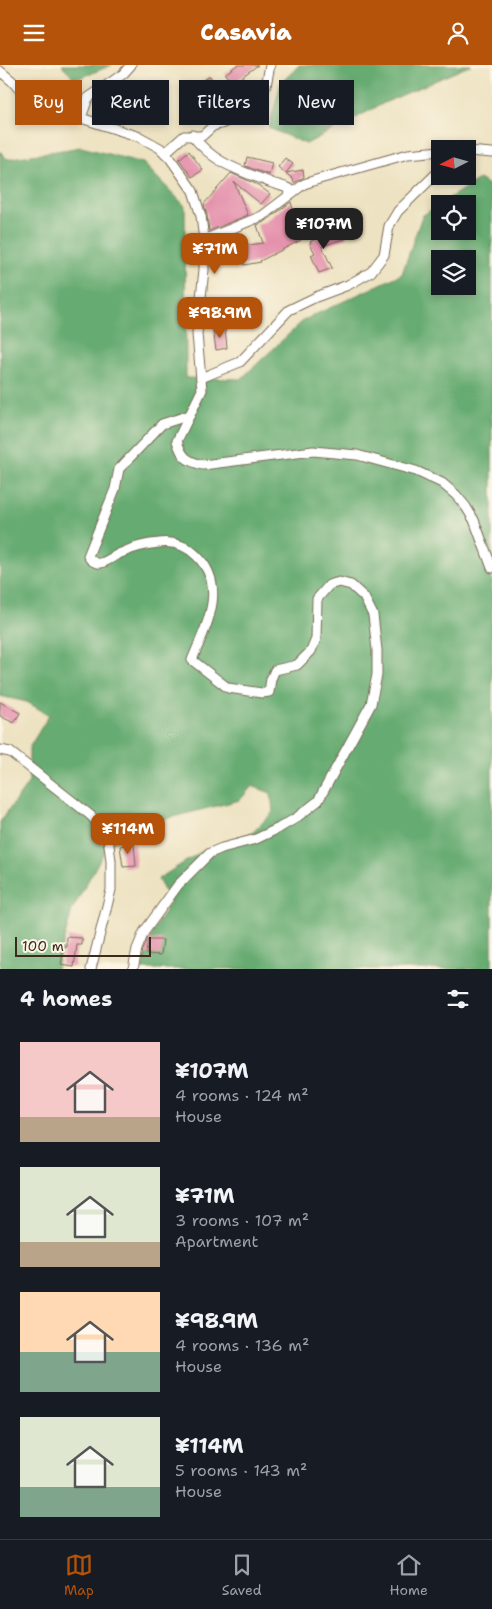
<!DOCTYPE html>
<html lang="en">
<head>
<meta charset="utf-8">
<style>
  body { margin:0; font-family:"Shantell Sans",sans-serif; background:#20242c; color:#f1f3f6; height:100vh; display:flex; flex-direction:column; font-size:19px; white-space:nowrap }
  * { box-sizing:border-box; margin:0 }
  p { font-size:16px; color:#9ea1a6 }
  .icon { flex:none; width:28px; height:28px; fill:none; stroke:currentColor; stroke-width:2; stroke-linecap:round; stroke-linejoin:round }
  .map { position:relative; height:904px; overflow:hidden }
  .details { display:flex; flex-direction:column; background:#171b24; flex:1 }
  .details>* { flex:none }
  .guide { position:absolute; left:15px; top:15px; width:462px; height:45px; display:flex; gap:10px }
  .needle { width:32px; rotate:264deg }
  .controls { position:absolute; left:431px; top:75px; display:grid; gap:10px }
  .controls a { display:grid; place-items:center; width:45px; height:45px; border-radius:0px; background:#171b24; box-shadow:0 2px 8px #0003; font-size:25px }
  .scale { position:absolute; left:15px; bottom:12px; width:136px; box-sizing:border-box; padding-left:5px; border:2px solid #3b2a1e; border-top:0; font-size:14px; line-height:18px; white-space:nowrap; color:#3b2a1e; -webkit-text-stroke:4px #fcf5e5; paint-order:stroke }
  .price { position:absolute; translate:-50% -42px; padding:0 11px; border-radius:10px; background:#b45309; color:#fff; font-size:16px; line-height:32px; filter:drop-shadow(0 1px 2px #0008) }
  .price::after { content:''; position:absolute; left:50%; top:30px; width:15px; height:11px; margin-left:-8px; background:inherit; clip-path:polygon(0 0,100% 0,50% 100%) }
  .price.active { background:#222; color:#fff }
  ul { padding:0; list-style:none }
  li { display:flex; align-items:center; gap:15px; height:125px; padding:0 20px }
  li span { display:grid; place-items:center; flex:none; width:140px; height:100px; border-radius:0px; color:#555 }
  li>.icon { margin-inline-start:auto }
  span .icon { width:60px; height:60px; fill:#fffc; stroke-width:1 }
  li b { font-size:21px }
  h2 { display:flex; justify-content:space-between; align-items:center; height:60px; padding:0 20px; font-size:21px }
  .pill { padding:0 18px; border-radius:0px; background:#171b24; box-shadow:0 2px 8px #0003; font-size:18px; line-height:45px }
  .pill.active { background:#b45309; color:#fff }
  header { display:flex; justify-content:space-between; align-items:center; height:65px; padding:0 20px; background:#b45309; color:#fff; font-size:22px; font-weight:800 }
  .menu { display:flex; justify-content:space-around; align-items:center; height:70px; border-top:1px solid #363941; background:#171b24; font-size:14px; color:#9ea1a6 }
  .menu a { display:grid; justify-items:center; gap:2px }
  .menu .active { color:#b45309 }
  .map>svg:first-child { display:block }
  .forest { fill:#66ab71; stroke:#506a48; fill-rule:evenodd }
  .building { fill:#e490ac }
  .lines { fill:none; stroke-linecap:round; stroke-linejoin:round }
  .minor-casing { stroke:#796a57; stroke-width:11 }
  .minor { stroke:#fff; stroke-width:9 }
</style>
</head>
<body>
<header><svg class="icon" aria-label="menu" viewBox="0 0 24 24"><path d="M4 6h16M4 12h16M4 18h16"/></svg>Casavia<svg class="icon" aria-label="person" viewBox="0 0 24 24"><circle cx="12" cy="8" r="4"/><path d="M4 21q1-7 8-7t8 7"/></svg></header>
<div class="map">
<svg width="492" height="904" viewBox="0 0 492 904">
  <rect width="100%" height="100%" fill="#fcf5e5"/>
  <filter id="ink" filterUnits="userSpaceOnUse"><feTurbulence type="fractalNoise" baseFrequency=".02" numOctaves="2"/><feDisplacementMap in="SourceGraphic" scale="10" xChannelSelector="R" yChannelSelector="G"/><feConvolveMatrix kernelMatrix="1 2 1 2 8 2 1 2 1" color-interpolation-filters="sRGB"/></filter>
  <filter id="wash" filterUnits="userSpaceOnUse"><feTurbulence type="fractalNoise" baseFrequency=".0096" numOctaves="4" result="noise"/><feDisplacementMap in="SourceGraphic" scale="20" xChannelSelector="R" yChannelSelector="G"/><feGaussianBlur stdDeviation="1.12" result="paint"/><feColorMatrix in="noise" values="0 0 0 0 0 0 0 0 0 0 0 0 0 0 0 0 0 1.4 0 .05"/><feComposite in="paint" operator="in"/></filter>
  <g filter="url(#wash)">
    <rect width="100%" height="100%" fill="#ede2c1"/>
    <g class="forest">
      <polygon points="62,0 112,0 75,15"/>
      <polygon points="299,0 471,0 384,38 306,79 269,63 281,18"/>
      <path d="M81 82 143 98 185 141 186 313 241 314 304 255 402 209 422 151 440 139V166H468V139H440L479 114 492 122V904H142L153 867 170 837 158 814 201 787 252 768 273 747 271 728 252 721 240 735 133 762 105 785 72 845 56 904H0V757L29 717V683L49 650 27 637 0 631V86L7 94ZM440 194H468V221H440Z"/>
    </g>
    <g id="blocks">
      <g class="building">
        <polygon points="237,0 258,0 232,19 225,9"/>
        <polygon points="210,11 222,30 238,20 248,37 237,44 235,42 217,54 212,55 208,49 203,52 187,26"/>
        <polygon points="189,86 203,105 192,112 179,94"/>
        <polygon points="247,92 272,98 269,110 245,101"/>
        <polygon points="285,93 293,99 286,108 303,105 304,112 294,118 293,114 278,102"/>
        <polygon points="231,108 258,120 270,129 261,139 234,117 248,150 209,166 207,150 204,139"/>
        <polygon points="291,137 301,175 260,196 261,197 244,200 242,181 263,178 257,160 266,156"/>
        <polygon points="344,165 347,173 322,181 332,203 319,208 311,190 315,188 310,179 311,176 323,172 324,173"/>
        <polygon points="225,263 227,283 216,285 213,264"/>
        <polygon points="0,637 20,648 14,658 0,651"/>
        <polygon points="134,778 136,801 123,802 120,781"/>
        <polygon points="67,872 82,873 82,880 77,880 74,902 61,900 64,882 67,882"/>
        <polygon points="148,875 163,875 161,890 146,889"/>
      </g>
    </g>
  </g>
  <g filter="url(#ink)">
    <use href="#blocks" fill-opacity="0" stroke="#796a57" stroke-width="1"/>
    <g class="lines">
      <g class="minor-casing">
        <g id="minor">
          <path d="M0 6 12 16 24 30 46 40 81 53 140 72 160 83 170 93 193 126 201 151 204 175V205L197 269 202 325 177 376C182 392 186 396 203 400L313 386 357 390 416 406 442 418 456 430 466 442 474 455 492 503"/>
          <polyline points="81,53 88,33 123,9 131,0"/>
          <path d="M192 70C214 99 239 105 272 118 280 121 287 121 293 127"/>
          <polyline points="468,86 492,88"/>
          <polyline points="165,88 184,71 202,71 213,61 221,59 248,47 258,35 266,21 270,0"/>
          <polyline points="204,175 262,151 304,119 316,115 408,89 440,86"/>
          <polyline points="201,313 240,297 289,245 316,232 348,220 371,207 384,190 389,161 398,146 440,105"/>
          <polyline points="0,685 10,687 90,750 102,762 108,772 111,796 111,825 91,904"/>
          <path d="M133 904 137 884 144 867 178 820 210 788 222 783 256 774 279 763 296 753 318 736 371 639 377 610V585L373 550 364 532 351 520 339 517 329 520 317 534 316 574 311 586 297 600 275 605 271 614 269 627 262 628 228 623 192 595C206 561 228 522 197 491 187 481 173 476 159 478 147 479 132 483 121 488 115 490 108 496 101 498 95 499 90 495 88 491L115 424 119 404 162 359 190 350"/>
        </g>
      </g>
      <use href="#minor" class="minor"/>
    </g>
  </g>
</svg>
<div class="controls">
<a><svg class="needle" viewBox="-14 -14 28 28"><path d="M0-13l5 13h-10z" fill="#e53935"/><path d="M0 13l5-13h-10z" fill="#9ea1a6"/></svg></a>
<a><svg class="icon" aria-label="locate" viewBox="0 0 24 24"><circle cx="12" cy="12" r="6"/><path d="M12 2v4M12 18v4M2 12h4M18 12h4"/></svg></a>
<a><svg class="icon" aria-label="layers" viewBox="0 0 24 24"><path d="M12 4l9 5-9 5-9-5zM3 14l9 5 9-5"/></svg></a>
</div>
<div class="scale">100 m</div>
<b class="price active" style="left:324px;top:185px">¥107M</b>
<b class="price" style="left:215px;top:210px">¥71M</b>
<b class="price" style="left:220px;top:274px">¥98.9M</b>
<b class="price" style="left:128px;top:790px">¥114M</b>
<div class="guide">
<a class="pill active">Buy</a>
<a class="pill">Rent</a>
<a class="pill">Filters</a>
<a class="pill">New</a>
</div>
</div>
<section class="details">
<h2>4 homes<svg class="icon" aria-label="filters" viewBox="0 0 24 24"><path d="M4 7h16M4 17h16"/><circle cx="9" cy="7" r="2"/><circle cx="15" cy="17" r="2"/></svg></h2>
<ul>
<li><span style="background:linear-gradient(#f6c9c9 75%,#b9a48a 0)"><svg class="icon" aria-label="home" viewBox="0 0 24 24"><path d="M3 11l9-7 9 7M6 9v11h12V9"/></svg></span><div><b>¥107M</b><p>4 rooms · 124 m²</p><p>House</p></div></li>
<li><span style="background:linear-gradient(#dfe7d0 75%,#b9a48a 0)"><svg class="icon" aria-label="home" viewBox="0 0 24 24"><path d="M3 11l9-7 9 7M6 9v11h12V9"/></svg></span><div><b>¥71M</b><p>3 rooms · 107 m²</p><p>Apartment</p></div></li>
<li><span style="background:linear-gradient(#ffd9b3 60%,#7fa58c 0)"><svg class="icon" aria-label="home" viewBox="0 0 24 24"><path d="M3 11l9-7 9 7M6 9v11h12V9"/></svg></span><div><b>¥98.9M</b><p>4 rooms · 136 m²</p><p>House</p></div></li>
<li><span style="background:linear-gradient(#dfe7d0 70%,#7fa58c 0)"><svg class="icon" aria-label="home" viewBox="0 0 24 24"><path d="M3 11l9-7 9 7M6 9v11h12V9"/></svg></span><div><b>¥114M</b><p>5 rooms · 143 m²</p><p>House</p></div></li>
</ul>
</section>
<nav class="menu">
<a class="active"><svg class="icon" aria-label="map" viewBox="0 0 24 24"><path d="M3 6l6-2 6 2 6-2v14l-6 2-6-2-6 2zM9 4v14M15 6v14"/></svg>Map</a>
<a><svg class="icon" aria-label="saved" viewBox="0 0 24 24"><path d="M7 4h10v16l-5-4-5 4z"/></svg>Saved</a>
<a><svg class="icon" aria-label="home" viewBox="0 0 24 24"><path d="M3 11l9-7 9 7M6 9v11h12V9"/></svg>Home</a>
</nav>
</body>
</html>
